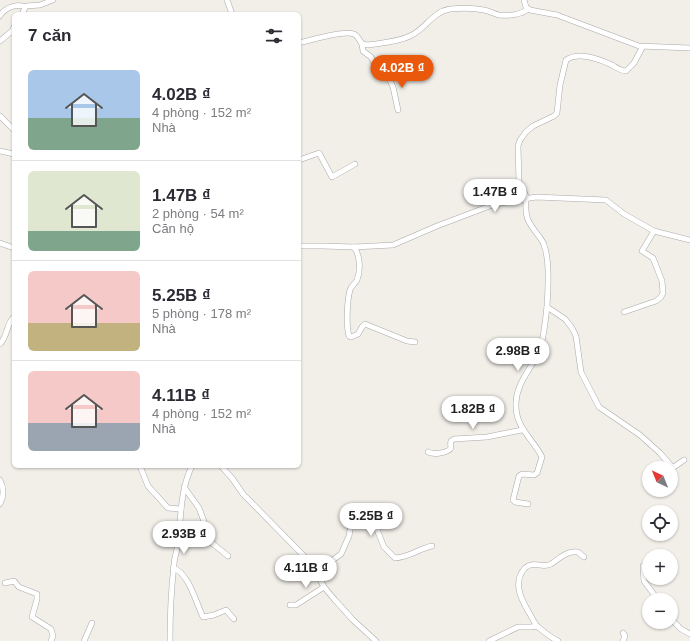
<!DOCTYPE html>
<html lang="vi">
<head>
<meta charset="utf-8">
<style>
  body { margin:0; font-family:Helvetica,sans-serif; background:#f2f2f3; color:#2b2b33; height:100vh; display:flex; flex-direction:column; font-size:15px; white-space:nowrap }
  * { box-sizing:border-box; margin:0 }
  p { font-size:13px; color:#7c7c81 }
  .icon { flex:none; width:22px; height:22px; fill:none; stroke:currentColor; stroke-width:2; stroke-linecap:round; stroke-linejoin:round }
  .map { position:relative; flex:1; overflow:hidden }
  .side { position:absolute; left:12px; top:12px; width:289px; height:456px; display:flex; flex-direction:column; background:#fff; border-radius:6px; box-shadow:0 1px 3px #0004 }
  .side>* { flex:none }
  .needle { width:26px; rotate:317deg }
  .tools { position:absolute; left:642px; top:461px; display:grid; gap:8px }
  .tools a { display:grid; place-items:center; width:36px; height:36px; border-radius:50%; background:#fff; box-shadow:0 1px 3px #0004; font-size:20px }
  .price { position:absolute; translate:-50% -34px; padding:0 9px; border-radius:14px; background:#fff; color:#222; font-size:13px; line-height:26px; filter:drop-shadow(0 1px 2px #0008) }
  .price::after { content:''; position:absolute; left:50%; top:24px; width:12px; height:9px; margin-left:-6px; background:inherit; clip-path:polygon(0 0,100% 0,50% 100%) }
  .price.selected { background:#ea580c; color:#fff }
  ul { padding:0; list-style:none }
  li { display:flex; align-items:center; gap:12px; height:100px; padding:0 16px }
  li+li { border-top:1px solid #e1e1e2 }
  li span { display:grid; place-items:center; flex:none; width:112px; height:80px; border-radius:6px; color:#555 }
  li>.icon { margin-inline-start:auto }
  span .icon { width:48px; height:48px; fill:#fffc; stroke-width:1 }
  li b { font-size:17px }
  h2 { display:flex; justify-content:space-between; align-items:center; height:48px; padding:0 16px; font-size:17px }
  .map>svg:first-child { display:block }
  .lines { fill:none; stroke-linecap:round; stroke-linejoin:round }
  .minor-casing { stroke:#a9a9a9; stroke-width:6 }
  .minor { stroke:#fff; stroke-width:5 }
</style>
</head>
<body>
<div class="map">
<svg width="690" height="641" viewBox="0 0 690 641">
  <rect width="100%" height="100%" fill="#f2efe9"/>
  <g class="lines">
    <g class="minor-casing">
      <g id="minor">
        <polyline points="227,0 232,14"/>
        <polyline points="524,0 526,7 530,10 557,15 639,46 690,48"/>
        <polyline points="22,14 26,6 40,5 53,0"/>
        <path d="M0 16C4 8 17 3 25 7"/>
        <polyline points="0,41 12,31 14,27"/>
        <path d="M299 43C310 40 345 30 354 34 358 36 360 41 362 44L368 45C382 43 398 42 410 36 426 29 432 12 450 9 461 8 474 8 484 10 490 11 494 14 499 15 508 16 521 15 528 9"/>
        <polyline points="362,44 363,51 371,57 376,67 387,74 393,87 398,110"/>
        <polyline points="0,116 14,130"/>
        <polyline points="0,151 14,154"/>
        <polyline points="299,160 319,153 332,177 355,164"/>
        <path d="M527 198 519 182 518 146 520 140 526 132 533 126 554 116 557 113 560 85 566 60C579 51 599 59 612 65 617 68 621 71 626 71L634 63 643 46"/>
        <path d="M526 199C525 217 527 221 538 235 540 238 543 241 544 245 550 261 548 289 547 306 546 316 543 342 539 351 531 370 515 384 516 406 516 428 533 439 542 457L537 473 534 475 522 474 519 476 513 500 515 502 528 504"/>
        <polyline points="0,243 14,248"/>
        <polyline points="299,246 323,246 354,247 393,245 437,226 495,204 536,197 606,200 624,214 654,231 690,240"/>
        <path d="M354 247C360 255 361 270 357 280 355 284 351 286 350 290 347 301 346 326 349 336L351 337 358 334 362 327 365 324 407 341 415 342"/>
        <polyline points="547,307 565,319 572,328 576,336 581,372 599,407 640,435 660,453 672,467 674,467 684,460"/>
        <polyline points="624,312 656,301 661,297 663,293 662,281 655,263 653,258 642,251 654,231"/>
        <path d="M0 344C8 336 6 324 14 317"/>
        <path d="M428 452C433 455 448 453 451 448 451 446 450 443 451 441L454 439 487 437 522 430"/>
        <polyline points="140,466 148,486 168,508 181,509"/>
        <polyline points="221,466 232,478 243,494 304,556 315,570 324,587 335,600 353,620 376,641"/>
        <path d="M0 480C4 488 4 496 0 504"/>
        <polyline points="184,487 199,508 212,543 228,556"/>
        <polyline points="643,566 644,581 658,600"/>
        <path d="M173 568C189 573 196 603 203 617L214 615 226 610 234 619"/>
        <path d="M316 572 341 554 349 536 351 524 361 519 376 527 384 547 395 558C410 557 418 549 432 546"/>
        <polyline points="5,583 14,581 19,587 37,594 37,599 32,617 51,629 53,636 51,641"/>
        <polyline points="290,605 296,605 324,587"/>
        <polyline points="671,619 681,629 690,634"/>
        <polyline points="623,633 625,636 623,641"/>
        <polyline points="84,641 92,623"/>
        <path d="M170 641C170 615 171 590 174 565 174 558 177 551 178 544 181 518 180 490 192 466"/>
        <polyline points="489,641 518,627 531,627 537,626"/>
        <path d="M558 641C550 637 544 632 538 627 535 624 533 620 531 616 523 603 511 583 525 568 534 560 542 569 551 564 559 559 567 550 578 552L584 557"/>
      </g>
    </g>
    <use href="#minor" class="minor"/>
  </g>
</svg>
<div class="tools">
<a><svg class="needle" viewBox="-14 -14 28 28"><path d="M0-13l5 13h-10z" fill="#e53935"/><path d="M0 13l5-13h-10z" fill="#7c7c81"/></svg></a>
<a><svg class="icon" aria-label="locate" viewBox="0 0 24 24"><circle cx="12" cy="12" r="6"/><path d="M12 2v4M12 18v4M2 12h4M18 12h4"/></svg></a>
<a>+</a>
<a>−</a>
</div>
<b class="price selected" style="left:402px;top:89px">4.02B ₫</b>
<b class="price" style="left:495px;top:213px">1.47B ₫</b>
<b class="price" style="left:518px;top:372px">2.98B ₫</b>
<b class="price" style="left:473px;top:430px">1.82B ₫</b>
<b class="price" style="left:371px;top:537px">5.25B ₫</b>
<b class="price" style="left:184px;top:555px">2.93B ₫</b>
<b class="price" style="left:306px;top:589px">4.11B ₫</b>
<section class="side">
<h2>7 căn<svg class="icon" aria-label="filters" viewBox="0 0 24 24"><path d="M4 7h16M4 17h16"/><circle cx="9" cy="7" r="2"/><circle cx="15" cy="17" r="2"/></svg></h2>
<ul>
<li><span style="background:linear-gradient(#a9c7e8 60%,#7fa58c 0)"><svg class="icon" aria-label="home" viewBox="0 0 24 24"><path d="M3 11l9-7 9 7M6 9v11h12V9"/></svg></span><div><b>4.02B ₫</b><p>4 phòng · 152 m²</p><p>Nhà</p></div></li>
<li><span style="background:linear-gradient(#dfe7d0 75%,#7fa58c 0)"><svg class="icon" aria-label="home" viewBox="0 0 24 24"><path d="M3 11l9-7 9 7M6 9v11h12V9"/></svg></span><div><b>1.47B ₫</b><p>2 phòng · 54 m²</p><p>Căn hộ</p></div></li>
<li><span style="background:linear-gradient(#f6c9c9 65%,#c2b280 0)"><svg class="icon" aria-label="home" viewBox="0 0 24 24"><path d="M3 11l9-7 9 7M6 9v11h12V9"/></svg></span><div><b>5.25B ₫</b><p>5 phòng · 178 m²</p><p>Nhà</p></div></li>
<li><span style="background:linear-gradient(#f6c9c9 65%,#9aa5b1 0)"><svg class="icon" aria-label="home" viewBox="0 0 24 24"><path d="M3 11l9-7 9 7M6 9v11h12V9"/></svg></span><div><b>4.11B ₫</b><p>4 phòng · 152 m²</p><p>Nhà</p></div></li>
</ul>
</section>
</div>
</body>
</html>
